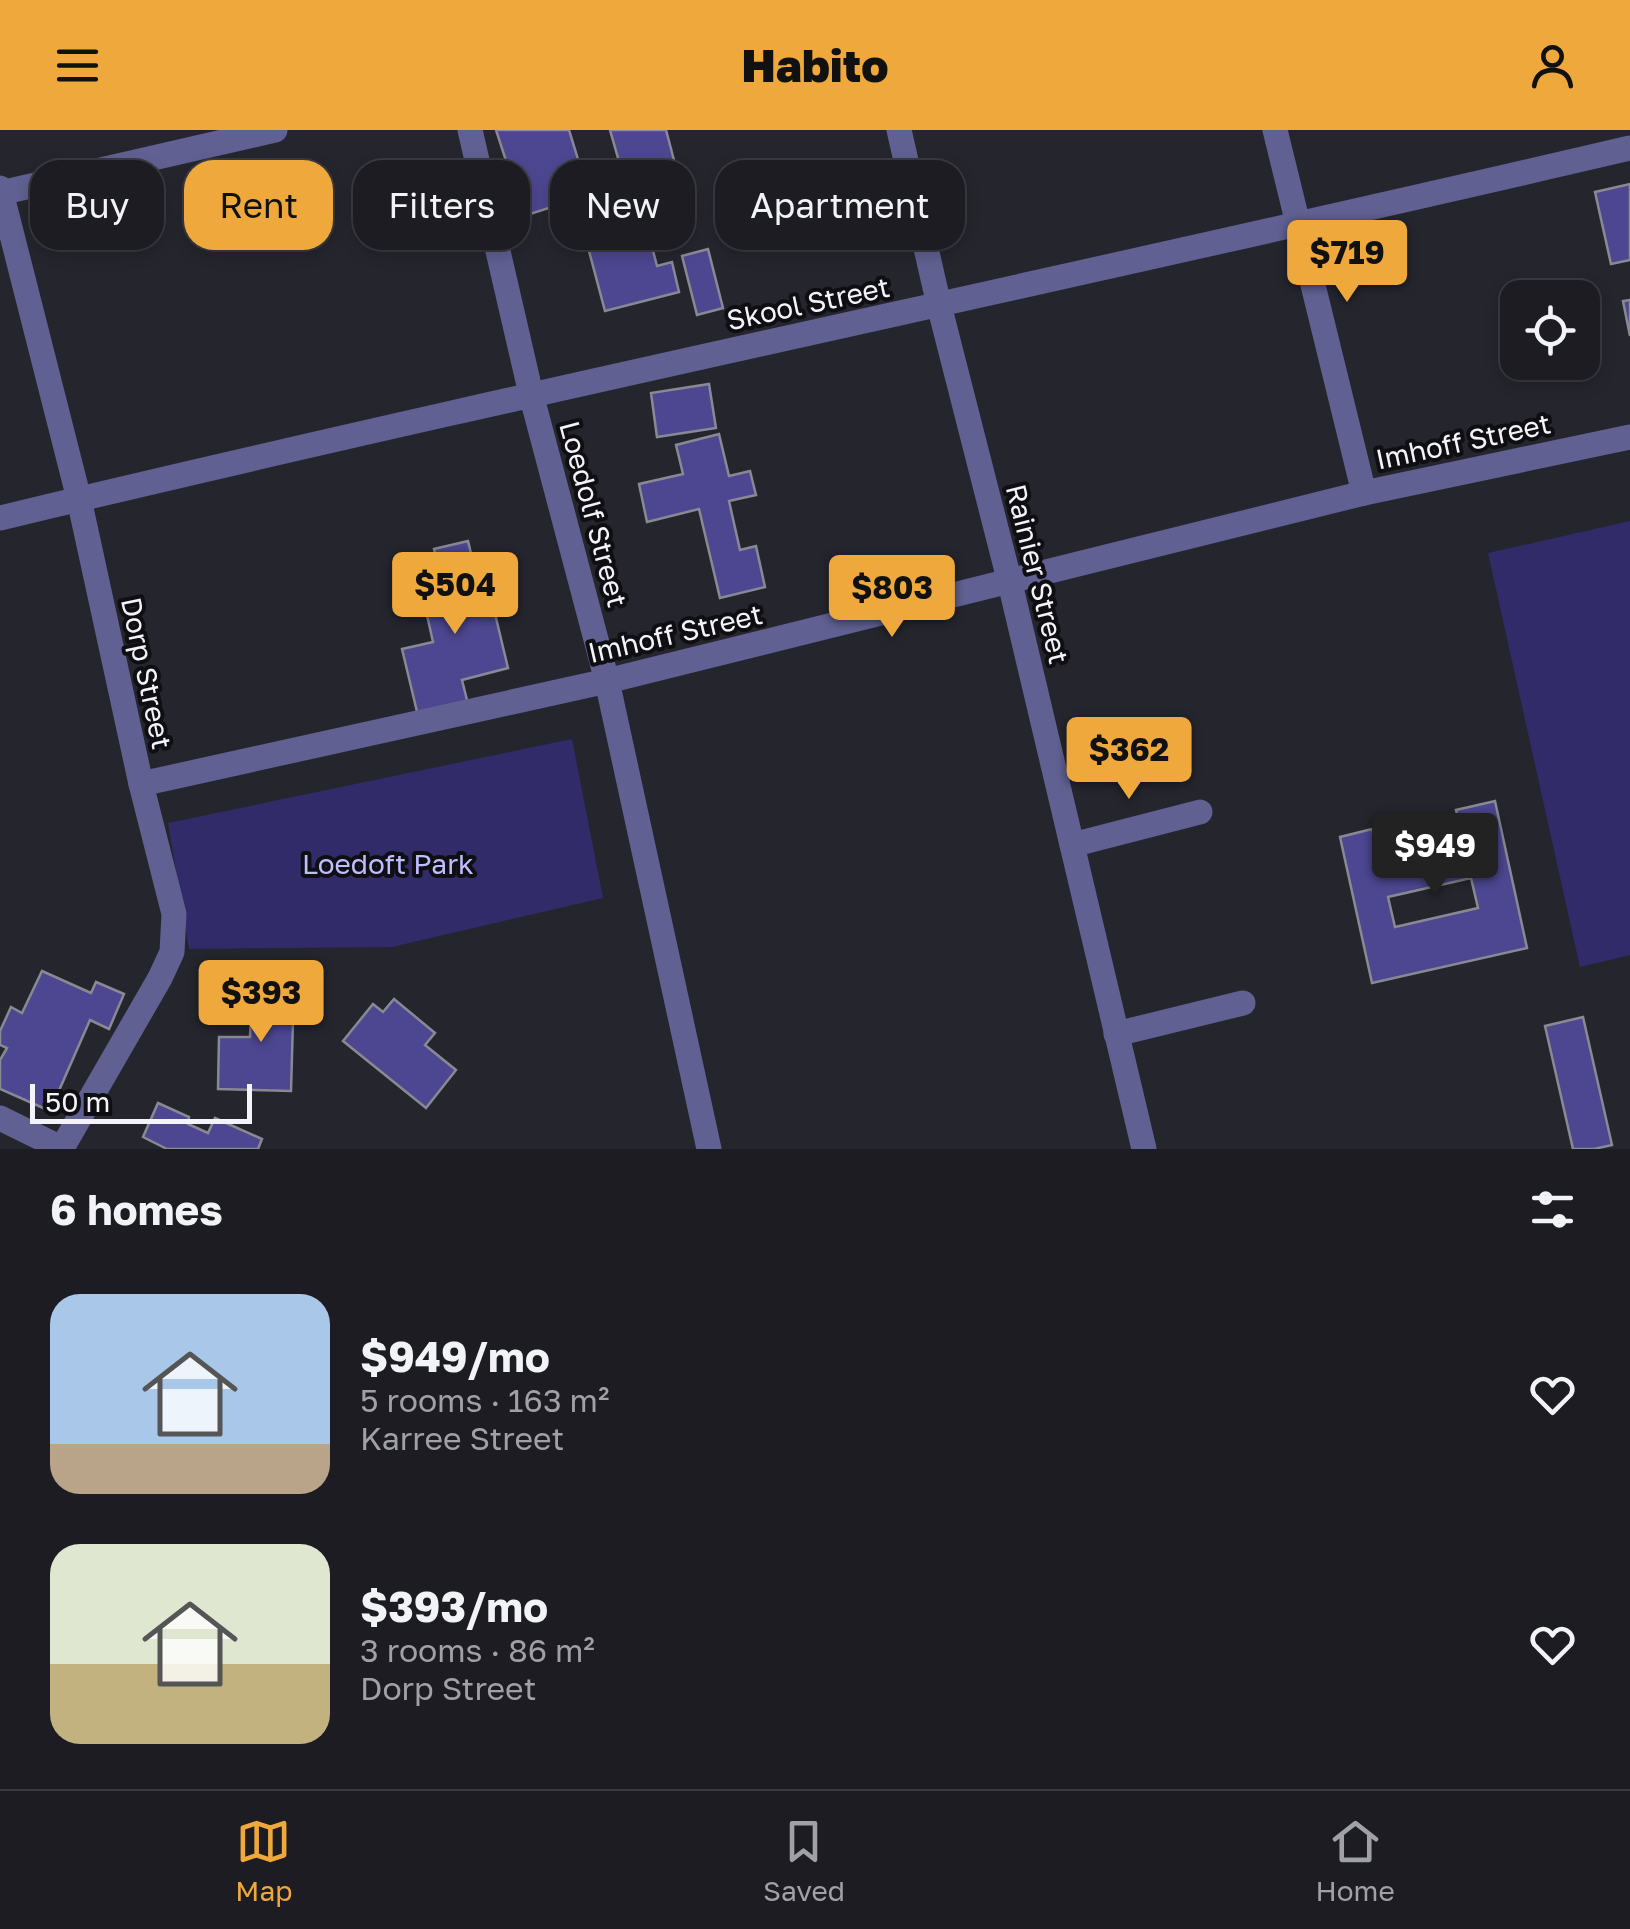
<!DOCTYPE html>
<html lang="en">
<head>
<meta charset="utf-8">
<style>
  body { margin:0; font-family:"Golos Text",sans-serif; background:#25252a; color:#f1f3f6; height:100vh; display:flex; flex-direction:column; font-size:38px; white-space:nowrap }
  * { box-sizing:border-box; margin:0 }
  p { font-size:32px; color:#a0a1a5 }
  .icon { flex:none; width:55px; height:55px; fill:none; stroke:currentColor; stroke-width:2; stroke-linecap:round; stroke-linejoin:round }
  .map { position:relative; height:1019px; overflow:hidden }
  .sheet { display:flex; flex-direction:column; background:#1c1c22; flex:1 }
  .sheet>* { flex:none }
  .banner { position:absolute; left:30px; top:30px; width:1000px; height:90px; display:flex; gap:20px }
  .tools { position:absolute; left:1500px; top:150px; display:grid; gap:20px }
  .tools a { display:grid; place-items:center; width:100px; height:100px; border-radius:20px; background:#1c1c22; box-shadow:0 5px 15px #0003,0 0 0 2px #3a3a40; font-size:50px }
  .scale { position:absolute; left:30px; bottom:25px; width:222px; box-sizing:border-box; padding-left:10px; border:5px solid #f3f3f9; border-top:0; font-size:28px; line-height:35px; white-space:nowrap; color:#f3f3f9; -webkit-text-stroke:8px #0f0f13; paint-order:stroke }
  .price { position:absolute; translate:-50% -85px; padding:0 22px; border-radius:10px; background:#eea83c; color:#111; font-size:32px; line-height:65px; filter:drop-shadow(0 2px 5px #0008) }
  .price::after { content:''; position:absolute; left:50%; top:60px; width:30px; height:22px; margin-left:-15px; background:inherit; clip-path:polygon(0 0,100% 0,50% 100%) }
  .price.on { background:#222; color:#fff }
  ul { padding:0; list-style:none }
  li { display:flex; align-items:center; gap:30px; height:250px; padding:0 50px }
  li span { display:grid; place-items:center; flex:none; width:280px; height:200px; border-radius:30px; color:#555 }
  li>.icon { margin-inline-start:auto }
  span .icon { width:120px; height:120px; fill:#fffc; stroke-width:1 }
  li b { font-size:42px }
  h2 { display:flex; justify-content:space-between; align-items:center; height:120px; padding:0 50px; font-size:42px }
  .tag { padding:0 35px; border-radius:30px; background:#1c1c22; box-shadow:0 5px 15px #0003,0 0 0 2px #3a3a40; font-size:35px; line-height:90px }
  .tag.on { background:#eea83c; color:#111 }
  header { display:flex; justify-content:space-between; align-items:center; height:130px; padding:0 50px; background:#eea83c; color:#111; font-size:45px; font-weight:800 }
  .menu { display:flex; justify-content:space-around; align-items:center; height:140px; border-top:2px solid #3a3a40; background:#1c1c22; font-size:28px; color:#a0a1a5 }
  .menu a { display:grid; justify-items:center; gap:5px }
  .menu .on { color:#eea83c }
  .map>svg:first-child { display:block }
  .green { fill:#312b69 }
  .building { fill:#4c4790; stroke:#898994; stroke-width:2.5; fill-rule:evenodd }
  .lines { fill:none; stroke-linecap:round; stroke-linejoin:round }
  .minor { stroke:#606092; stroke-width:25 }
  .labels { text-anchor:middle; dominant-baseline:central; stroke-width:8; stroke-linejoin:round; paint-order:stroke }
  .street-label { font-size:28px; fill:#f3f3f9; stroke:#0f0f13 }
  .park-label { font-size:28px; fill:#bdbefd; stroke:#0f0f13 }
</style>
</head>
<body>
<header><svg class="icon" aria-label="menu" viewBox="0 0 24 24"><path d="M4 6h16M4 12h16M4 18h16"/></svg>Habito<svg class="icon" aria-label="person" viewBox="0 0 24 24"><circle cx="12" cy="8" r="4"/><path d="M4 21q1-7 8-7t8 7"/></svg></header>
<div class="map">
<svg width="1630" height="1019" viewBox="0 0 1630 1019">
  <rect width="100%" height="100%" fill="#25252e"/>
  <g class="green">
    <polygon points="1630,391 1630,825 1580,837 1488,423"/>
    <polygon points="572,609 603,768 392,817 189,819 168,693"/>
  </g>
  <g class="building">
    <polygon points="496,0 569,0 589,65 524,86"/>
    <polygon points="610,0 666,0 679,49 628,63"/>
    <polygon points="1630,54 1630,130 1611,134 1595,62"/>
    <polygon points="641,75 657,136 672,132 679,162 605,181 581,91"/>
    <polygon points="708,119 723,178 697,185 682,126"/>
    <polygon points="1630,170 1630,206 1623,171"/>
    <polygon points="709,254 716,298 657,307 651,263"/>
    <polygon points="719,304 729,346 750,341 756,365 729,371 740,420 756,416 765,457 720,468 699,379 647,392 639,354 683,344 676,315"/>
    <polygon points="468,411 477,448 486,446 508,538 462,550 469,578 419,590 402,519 433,512 423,467 444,462 434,419"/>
    <path d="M1495 671 1527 818 1372 853 1340 707 1372 699 1378 723 1461 704 1456 680ZM1471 748 1478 778 1395 797 1388 767Z"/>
    <polygon points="42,841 91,863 96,852 124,864 109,899 90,890 50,981 0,959 0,930 7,918 0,915 0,901 11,877 22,883"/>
    <polygon points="252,855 294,856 291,961 218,959 219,907 250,907"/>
    <polygon points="394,869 435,903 425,915 456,940 426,978 343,911 373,874 383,882"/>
    <polygon points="1583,887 1612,1015 1594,1019 1573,1019 1545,896"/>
    <polygon points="158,973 189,987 188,994 208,1003 215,988 262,1009 258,1019 167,1019 143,1007"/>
  </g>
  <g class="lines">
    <g class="minor">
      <polyline points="470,0 531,264 607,551 709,1019"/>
      <polyline points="899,0 939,175 1010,453 1144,1019"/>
      <polyline points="1275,0 1364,363"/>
      <polyline points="0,58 79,369 141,654 174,784 172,822 160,848 62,1018"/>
      <polyline points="0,63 275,0"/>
      <path d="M0 388C542 258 1087 145 1630 18"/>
      <polyline points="141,654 607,551 1364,363 1630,307"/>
      <polyline points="1072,715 1200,682"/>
      <polyline points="1116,904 1243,873"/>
      <polyline points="0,988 63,1019"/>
    </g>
  </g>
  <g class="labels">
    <g class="street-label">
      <text transform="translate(808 173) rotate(-12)">Skool Street</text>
      <text transform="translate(1463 311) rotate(-12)">Imhoff Street</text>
      <text transform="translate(594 384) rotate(75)">Loedolf Street</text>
      <text transform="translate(1038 444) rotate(76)">Rainier Street</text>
      <text transform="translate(675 503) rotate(-13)">Imhoff Street</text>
      <text transform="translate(147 543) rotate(78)">Dorp Street</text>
    </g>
    <g class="park-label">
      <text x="388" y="733">Loedoft Park</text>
    </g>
  </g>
</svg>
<div class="tools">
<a><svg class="icon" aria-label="locate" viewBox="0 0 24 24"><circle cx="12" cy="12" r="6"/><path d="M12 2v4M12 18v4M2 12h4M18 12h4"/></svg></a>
</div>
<div class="scale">50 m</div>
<b class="price" style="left:1347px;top:175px">$719</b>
<b class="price" style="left:455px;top:507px">$504</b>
<b class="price" style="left:892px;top:510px">$803</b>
<b class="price" style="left:1129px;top:672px">$362</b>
<b class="price on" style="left:1435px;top:768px">$949</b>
<b class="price" style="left:261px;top:915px">$393</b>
<div class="banner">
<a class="tag">Buy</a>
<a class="tag on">Rent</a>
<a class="tag">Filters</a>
<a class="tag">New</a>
<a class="tag">Apartment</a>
</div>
</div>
<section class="sheet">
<h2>6 homes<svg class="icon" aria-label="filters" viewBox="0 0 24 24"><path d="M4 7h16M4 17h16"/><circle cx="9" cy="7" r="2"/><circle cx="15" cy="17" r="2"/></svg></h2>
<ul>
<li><span style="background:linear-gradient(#a9c7e8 75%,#b9a48a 0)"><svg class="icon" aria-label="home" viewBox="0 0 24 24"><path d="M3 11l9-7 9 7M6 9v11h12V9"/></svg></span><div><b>$949/mo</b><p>5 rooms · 163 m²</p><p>Karree Street</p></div><svg class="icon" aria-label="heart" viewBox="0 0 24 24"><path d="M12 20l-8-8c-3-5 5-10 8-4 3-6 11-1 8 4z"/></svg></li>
<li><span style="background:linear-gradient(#dfe7d0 60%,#c2b280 0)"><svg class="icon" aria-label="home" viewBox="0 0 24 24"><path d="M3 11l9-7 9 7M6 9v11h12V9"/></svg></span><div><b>$393/mo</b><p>3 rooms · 86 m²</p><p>Dorp Street</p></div><svg class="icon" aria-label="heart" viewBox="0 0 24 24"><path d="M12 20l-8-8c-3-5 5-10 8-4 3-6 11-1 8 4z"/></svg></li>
</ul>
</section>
<nav class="menu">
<a class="on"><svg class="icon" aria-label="map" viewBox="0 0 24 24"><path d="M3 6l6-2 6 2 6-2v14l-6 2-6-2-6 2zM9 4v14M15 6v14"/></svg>Map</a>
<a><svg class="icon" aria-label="saved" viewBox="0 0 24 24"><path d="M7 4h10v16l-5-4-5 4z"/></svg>Saved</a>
<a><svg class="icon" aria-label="home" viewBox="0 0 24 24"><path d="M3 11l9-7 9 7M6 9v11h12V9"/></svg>Home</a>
</nav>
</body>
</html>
